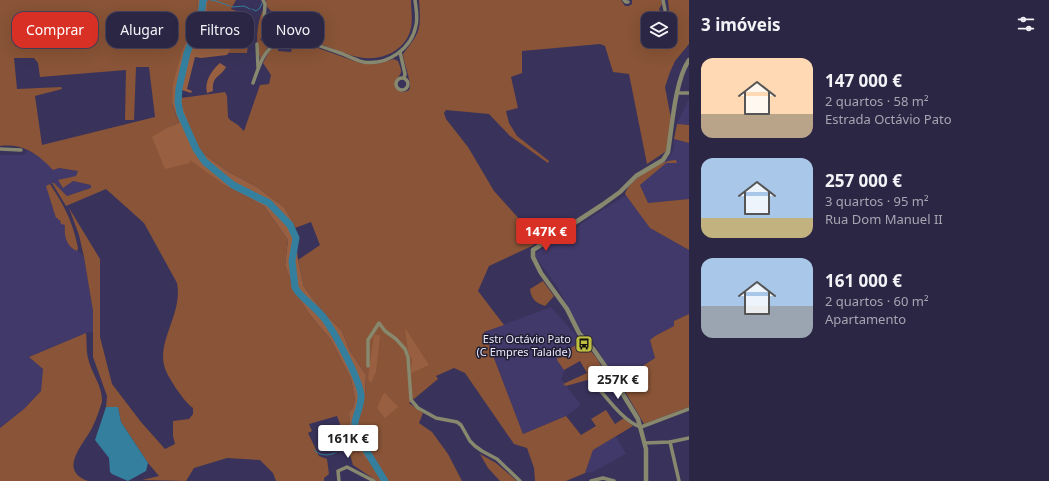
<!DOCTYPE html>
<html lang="pt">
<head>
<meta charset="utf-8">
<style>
  body { margin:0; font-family:"Noto Sans",sans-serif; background:#37324f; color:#f1f3f6; height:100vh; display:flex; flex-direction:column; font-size:15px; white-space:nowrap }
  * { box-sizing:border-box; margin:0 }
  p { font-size:13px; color:#a6a5b2 }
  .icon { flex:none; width:22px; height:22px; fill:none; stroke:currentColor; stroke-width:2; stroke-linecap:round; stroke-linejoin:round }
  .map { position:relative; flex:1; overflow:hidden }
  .drawer { display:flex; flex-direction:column; background:#2b2644; width:360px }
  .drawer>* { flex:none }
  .hud { position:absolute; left:12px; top:12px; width:380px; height:36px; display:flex; gap:8px }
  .fabs { position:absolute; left:641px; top:12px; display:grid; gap:8px }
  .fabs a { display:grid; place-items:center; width:36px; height:36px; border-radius:8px; background:#2b2644; box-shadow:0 4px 16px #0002,0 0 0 1px #47435d; font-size:20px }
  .price { position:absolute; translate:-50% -34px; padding:0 9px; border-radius:4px; background:#fff; color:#222; font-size:13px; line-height:26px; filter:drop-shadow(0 1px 2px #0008) }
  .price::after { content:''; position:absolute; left:50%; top:24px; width:12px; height:9px; margin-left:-6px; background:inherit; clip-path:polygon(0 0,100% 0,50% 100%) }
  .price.selected { background:#d93025; color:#fff }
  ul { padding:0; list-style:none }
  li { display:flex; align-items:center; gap:12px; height:100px; padding:0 12px }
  li span { display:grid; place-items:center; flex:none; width:112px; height:80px; border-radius:12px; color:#555 }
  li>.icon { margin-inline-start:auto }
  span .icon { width:48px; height:48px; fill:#fffc; stroke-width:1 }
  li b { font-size:17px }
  h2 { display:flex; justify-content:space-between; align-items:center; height:48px; padding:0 12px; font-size:17px }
  .chip { padding:0 14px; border-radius:12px; background:#2b2644; box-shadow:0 4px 16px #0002,0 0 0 1px #47435d; font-size:14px; line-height:36px }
  .chip.selected { background:#d93025; color:#fff }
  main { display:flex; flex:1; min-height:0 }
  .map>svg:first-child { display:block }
  .built { fill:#403969 }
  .green { fill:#895437; fill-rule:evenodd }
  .forest { fill:#986041 }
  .water { fill:#357f9e }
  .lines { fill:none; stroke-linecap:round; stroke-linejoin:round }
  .stream { stroke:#357f9e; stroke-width:1 }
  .river { stroke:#357f9e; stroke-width:7 }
  .minor { stroke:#87886d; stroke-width:3.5 }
  .tertiary { stroke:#87886d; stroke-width:4.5 }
  .labels { text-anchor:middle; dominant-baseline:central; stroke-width:3; stroke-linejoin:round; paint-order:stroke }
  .poi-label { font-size:11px; fill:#eae9fe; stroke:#201e30; text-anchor:end }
</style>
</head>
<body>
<main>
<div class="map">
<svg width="689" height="481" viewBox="0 0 689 481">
  <rect width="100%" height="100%" fill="#39335b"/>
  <g class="built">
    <polygon points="689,99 689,126 676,125"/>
    <polygon points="674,139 689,143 689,199 648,203 640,184 664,163 672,153 674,147"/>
    <polygon points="27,150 44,160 53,170 59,168 78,171 77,176 73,181 91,185 91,188 67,196 54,183 49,185 77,250 84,257 93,311 93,332 86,333 29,357 43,369 41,391 24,409 0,428 0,155 25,155"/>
    <polygon points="629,193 650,228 689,250 689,314 674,321 674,326 655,336 650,340 655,358 631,372 618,382 593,342 585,336 575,321 558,288 535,256 536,253"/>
    <polygon points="551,307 582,342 558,358 565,371 561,379 581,405 566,416 523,434 484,332"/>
    <polygon points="616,436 626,454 591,473 590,472 585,473 593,450"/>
  </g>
  <g class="green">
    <path d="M0 0H198L197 17 183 48 172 103 179 124 173 125 190 159 224 185 264 206 288 240 285 265 295 292 310 315 331 340 351 379 355 399 353 408 349 412 350 433 345 437 337 416 309 424 312 431 308 433 319 456 327 459 329 474 324 478V481H276L273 473 260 460 227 458 194 468 186 481 142 480 159 476 148 463 121 422 118 407H106L107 396 93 357V311L84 257 79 235 69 208 100 259V337L112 384 141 422 165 449 175 444 173 436V421L189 419 193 414V408C185 402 181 395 175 387 171 380 166 373 164 365 158 339 183 312 177 283L144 223 106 189 66 206 52 183H54L67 196 91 188V185L73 181 63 188 58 180 76 176 78 171 59 168 53 170C38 154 23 143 0 146ZM14 58H34L38 63 40 77 126 70 125 120H134L136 67H149L155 117 42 145 35 96 62 89 61 87 17 89Z"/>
    <polygon points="207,0 236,0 231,9 246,14 242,42 248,43 247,53 228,53 231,49 192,50 207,11"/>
    <path d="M266 0H411C411 9 413 19 411 28 406 51 381 62 358 57 344 54 329 47 315 42L320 13 312 12 303 20 284 16 282 13 271 11 267 7Z"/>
    <path d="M419 0H621L625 6H629L632 4V0H661L662 4 659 9 661 13H667L669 10 668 0H689V44L675 61 670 72 665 87 672 124 667 149 665 152 647 164 629 74 613 72 605 46 600 44 522 51V73L511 77 518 108 506 111 509 123 517 136 549 161 548 163 510 136 489 114 446 110 444 113 446 119 468 147 494 191 529 230 534 245 489 266 478 291 504 325 484 332 523 434 566 416 581 435 596 426 591 419 606 410 615 424 624 418 633 426 593 450 585 473 566 481H535L534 468 527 448 514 444 465 373 454 368 436 376 438 379 409 403 423 413 419 423 432 432 448 454 462 481H388L379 467 358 421 365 393 366 375 350 351 342 331 324 313 304 287 298 260 320 245 311 222 295 228 294 224 284 207 257 187 227 171 197 149 183 111 181 98 225 92 227 96 228 117 230 120 238 125 244 131 260 85 269 84 271 75 263 63 269 52 275 46 278 47V51L291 52 293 44 298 41 363 64H377L394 59 398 61C402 72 403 72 395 81L396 89 403 92C404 92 408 91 409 90 413 85 403 61 403 54 421 31 421 29 419 0ZM648 19H670V41H648Z"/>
    <path d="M263 10 264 27 261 29 262 36 260 40 269 44V45L261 60C255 45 256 25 263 10Z"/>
    <polygon points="677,124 689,125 689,143 674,139"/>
    <path d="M676 160 677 163H666L640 185 648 203 689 199V250L650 228 625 194C629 179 661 160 676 160Z"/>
    <path d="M50 184C65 207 73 222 78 248L77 251C66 246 64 236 65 225L61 224 60 220H58V218H56L46 186Z"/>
    <path d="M543 281 554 296 545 306C536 303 531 299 530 289Z"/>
    <polygon points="689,314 689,407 644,424 619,381 655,358 650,340 655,336 674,326 674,321"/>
    <path d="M86 333C87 341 86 350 88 358 91 373 103 386 102 402 99 411 96 420 92 428 83 445 58 470 88 481H0V428L24 409 41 391 43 369 29 357Z"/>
    <polygon points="582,341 596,357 605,372 591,379 566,386 563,384 587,373 580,361 564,370 557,360 557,357"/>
    <polygon points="353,442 359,452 369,461 382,481 377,481 353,465 347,445"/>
    <polygon points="480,454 496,463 517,481 500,481 488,468"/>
  </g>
  <g class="forest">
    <polygon points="198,0 207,0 207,11 192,49 231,49 227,55 201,58 195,57 187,89 192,91 191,93 182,90 182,105 197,149 227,171 257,187 284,207 294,224 298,260 304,287 324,313 342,331 350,351 366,375 365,393 358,421 379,467 388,481 382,481 369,461 359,452 353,442 350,433 349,412 353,408 355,399 351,379 331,340 310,315 295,292 285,265 288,240 264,206 224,185 190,160 190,163 165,169 152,137 167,128 179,123 172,103 173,84 183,48 197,17"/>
    <path d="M220 63 226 67C220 78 212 75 213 91L207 93C204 81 212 70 220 63Z"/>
    <polygon points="405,328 429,365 411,373 412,360 408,351"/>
    <polygon points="374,335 380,335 376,372 371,383 368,379"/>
    <polygon points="385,393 398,407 385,418 377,408 383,394"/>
  </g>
  <polygon class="water" points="106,407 118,407 121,422 148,463 146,471 128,481 112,474 110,472 109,458 95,440"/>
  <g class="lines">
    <g class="stream">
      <polyline points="211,0 216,1 230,6"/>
      <polyline points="203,4 208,0"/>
      <polyline points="232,7 244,6 250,9"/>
      <polyline points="252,9 256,11 260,8 262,3"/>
      <polyline points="346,448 355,443 362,443"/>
      <path d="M314 450C320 456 328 456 335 453"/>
    </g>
    <path class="river" d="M203 0 201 18 187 53 179 88 178 102 180 113 196 149 205 162 233 185 269 203 290 225 296 238 292 261 295 287 298 292C306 301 317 309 324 318 335 333 359 378 361 395 362 409 351 420 356 434L385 481"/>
    <g class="minor">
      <polyline points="263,0 265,4 264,20 267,33 276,38 293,41"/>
      <polyline points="624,0 626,2 628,2"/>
      <polyline points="663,0 665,10"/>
      <polyline points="257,44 258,67"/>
      <polyline points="400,52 405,74 404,78"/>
      <circle cx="402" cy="84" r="6"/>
      <path d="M253 83C258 69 263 51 276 44 291 45 283 49 295 39L299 38C314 44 328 49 343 54 350 57 356 60 363 62 388 66 412 48 416 25 418 17 416 8 415 0"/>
      <polyline points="677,93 689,93"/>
      <polyline points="0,149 21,150"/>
      <polyline points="368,366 368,340 379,323 385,331 396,339 405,349 408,357 411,400 418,408 436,418 457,422 461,425 470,441 475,446 482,451 497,459 520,481"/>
      <path d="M592 381C604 394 624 423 641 427L689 409"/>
      <polyline points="670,442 679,481"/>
      <polyline points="645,443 670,442 689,438"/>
      <polyline points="339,481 338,471 347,467 374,481"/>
      <polyline points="591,481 603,478 614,481"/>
    </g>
    <path class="tertiary" d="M646 481V449L638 419 610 373 594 350 579 333 567 309 541 273 533 257V250L602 205 620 192 636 176 663 160 668 152C672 127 675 80 689 60"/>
  </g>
  <defs>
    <g id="bus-square" transform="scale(0.9)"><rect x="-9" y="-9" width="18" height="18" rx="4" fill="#bfbe41" stroke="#201e30"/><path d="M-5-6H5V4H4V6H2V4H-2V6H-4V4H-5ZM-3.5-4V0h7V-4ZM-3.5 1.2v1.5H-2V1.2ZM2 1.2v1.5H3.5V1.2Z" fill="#111"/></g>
  </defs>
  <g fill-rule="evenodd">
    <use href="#bus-square" x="584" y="344"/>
  </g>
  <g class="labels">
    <g class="poi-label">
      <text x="571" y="338">Estr Octávio Pato<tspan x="571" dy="13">(C Empres Talaíde)</tspan></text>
    </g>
  </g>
</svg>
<div class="fabs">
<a><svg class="icon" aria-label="layers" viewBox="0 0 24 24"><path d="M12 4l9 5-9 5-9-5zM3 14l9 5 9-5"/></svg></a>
</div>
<b class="price selected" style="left:546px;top:252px">147K €</b>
<b class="price" style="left:618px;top:400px">257K €</b>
<b class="price" style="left:348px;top:459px">161K €</b>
<div class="hud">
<a class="chip selected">Comprar</a>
<a class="chip">Alugar</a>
<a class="chip">Filtros</a>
<a class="chip">Novo</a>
</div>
</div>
<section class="drawer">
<h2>3 imóveis<svg class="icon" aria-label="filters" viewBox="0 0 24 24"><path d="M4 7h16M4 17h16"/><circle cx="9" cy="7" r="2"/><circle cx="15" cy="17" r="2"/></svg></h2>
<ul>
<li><span style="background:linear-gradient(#ffd9b3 70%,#b9a48a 0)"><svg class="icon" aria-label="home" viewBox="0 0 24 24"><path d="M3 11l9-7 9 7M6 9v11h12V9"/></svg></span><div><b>147 000 €</b><p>2 quartos · 58 m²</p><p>Estrada Octávio Pato</p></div></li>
<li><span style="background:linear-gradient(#a9c7e8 75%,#c2b280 0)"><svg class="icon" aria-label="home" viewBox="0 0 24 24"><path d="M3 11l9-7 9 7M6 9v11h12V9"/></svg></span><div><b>257 000 €</b><p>3 quartos · 95 m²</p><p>Rua Dom Manuel II</p></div></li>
<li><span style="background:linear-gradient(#a9c7e8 60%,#9aa5b1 0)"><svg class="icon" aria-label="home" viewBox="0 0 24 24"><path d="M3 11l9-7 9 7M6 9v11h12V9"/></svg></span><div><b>161 000 €</b><p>2 quartos · 60 m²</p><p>Apartamento</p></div></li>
</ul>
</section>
</main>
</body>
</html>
